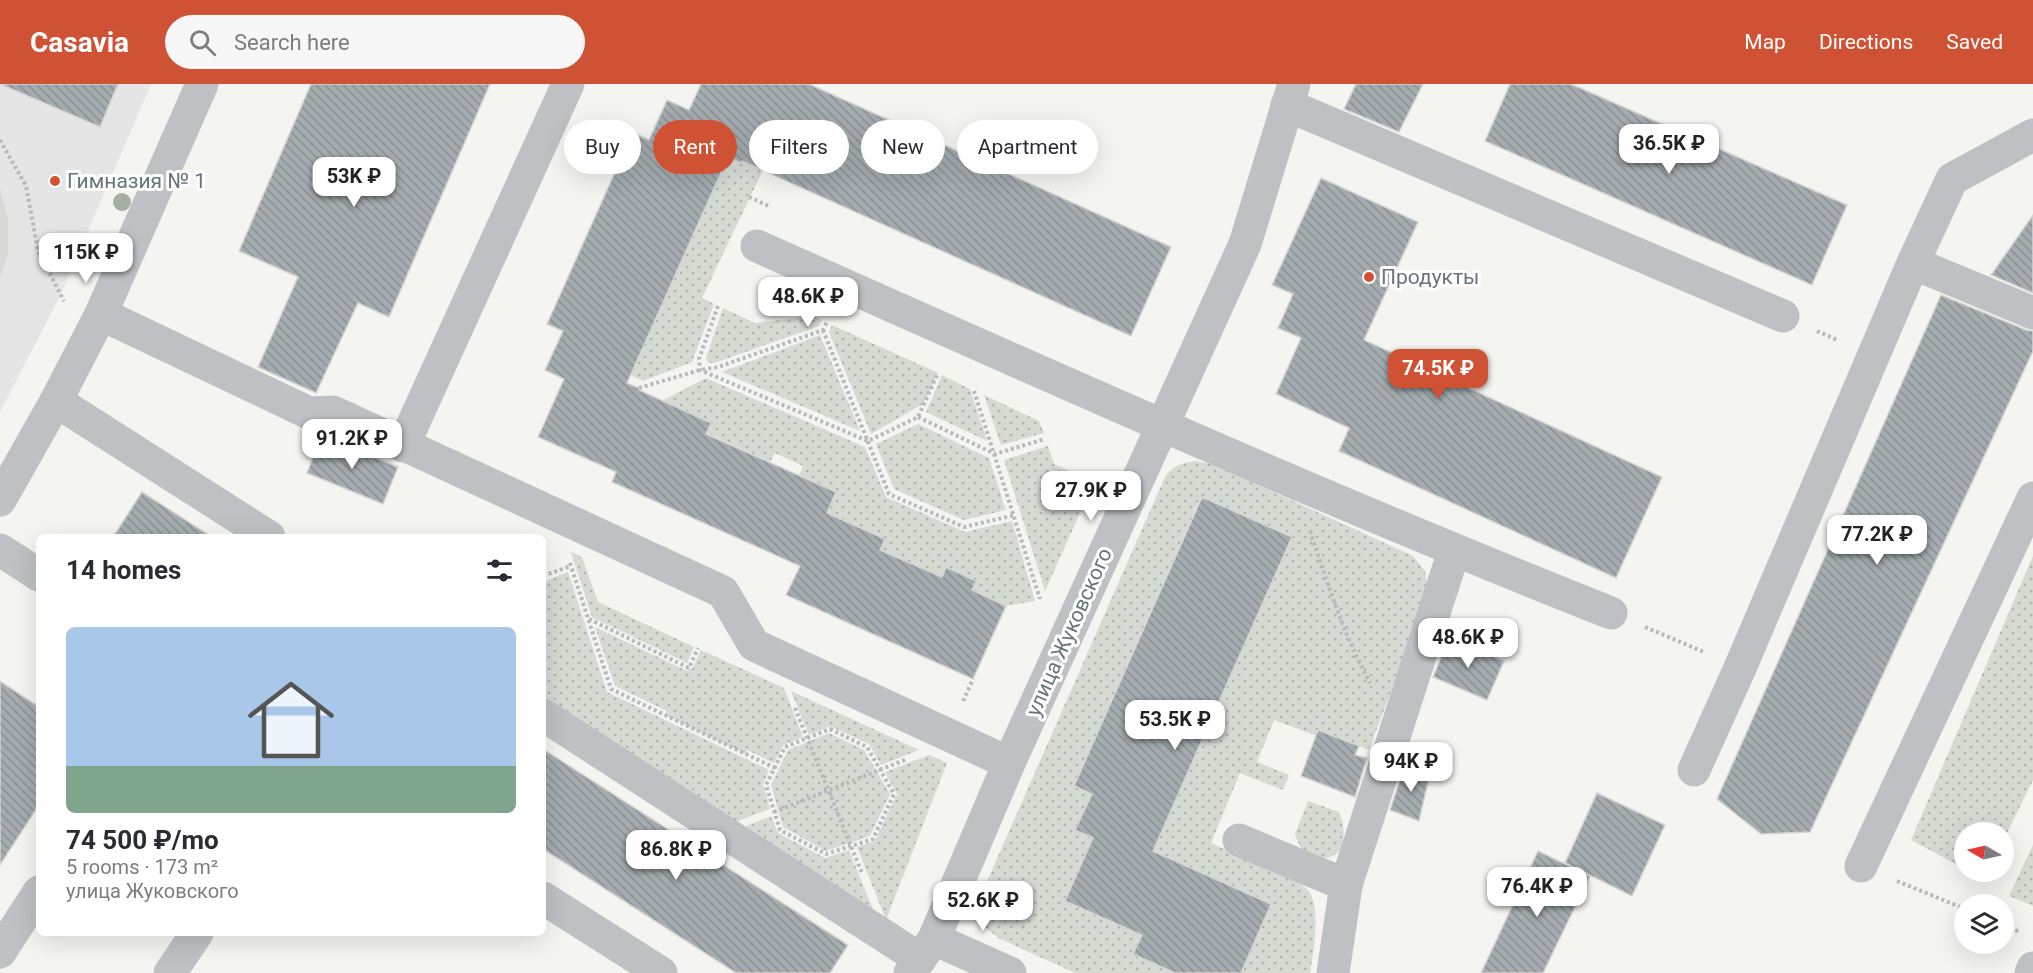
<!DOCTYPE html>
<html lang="en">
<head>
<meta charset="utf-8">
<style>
  body { margin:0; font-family:Roboto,sans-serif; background:#f7f7f7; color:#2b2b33; height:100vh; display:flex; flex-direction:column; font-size:22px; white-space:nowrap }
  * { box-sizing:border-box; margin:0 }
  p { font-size:20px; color:#7c7c81 }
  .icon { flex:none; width:33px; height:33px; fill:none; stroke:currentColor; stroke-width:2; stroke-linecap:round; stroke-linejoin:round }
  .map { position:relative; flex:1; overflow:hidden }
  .panel { position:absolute; left:36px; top:450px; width:510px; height:402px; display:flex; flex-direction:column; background:#fff; border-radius:9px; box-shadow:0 6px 24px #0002 }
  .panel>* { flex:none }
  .guide { position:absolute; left:564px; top:36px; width:570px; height:54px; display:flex; gap:12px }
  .needle { width:39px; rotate:279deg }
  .controls { position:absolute; left:1954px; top:738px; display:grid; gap:12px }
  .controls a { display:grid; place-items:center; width:60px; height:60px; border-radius:50%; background:#fff; box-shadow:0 6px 24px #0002; font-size:30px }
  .price { position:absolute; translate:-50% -51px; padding:0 14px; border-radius:12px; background:#fff; color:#222; font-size:20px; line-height:39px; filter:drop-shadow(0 2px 3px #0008) }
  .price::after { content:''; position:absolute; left:50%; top:36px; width:18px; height:14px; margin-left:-9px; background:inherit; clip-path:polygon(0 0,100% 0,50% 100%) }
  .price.active { background:#d05234; color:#fff }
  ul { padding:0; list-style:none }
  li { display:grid; align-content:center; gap:12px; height:318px; padding:0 30px }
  li span { display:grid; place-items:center; height:186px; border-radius:9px; color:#555 }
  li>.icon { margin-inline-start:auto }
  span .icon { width:108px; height:108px; fill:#fffc; stroke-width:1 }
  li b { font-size:26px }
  h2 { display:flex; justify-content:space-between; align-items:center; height:72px; padding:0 30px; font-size:26px }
  .tag { padding:0 21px; border-radius:27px; background:#fff; box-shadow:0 6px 24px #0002; font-size:21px; line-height:54px }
  .tag.active { background:#d05234; color:#fff }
  header { display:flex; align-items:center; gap:36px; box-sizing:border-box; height:84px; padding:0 30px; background:#d05234; color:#fff }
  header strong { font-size:28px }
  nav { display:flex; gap:33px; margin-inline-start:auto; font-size:21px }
  .search { width:420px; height:54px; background:#f7f7f7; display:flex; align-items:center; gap:15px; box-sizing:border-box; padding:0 21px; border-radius:33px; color:#7c7c81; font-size:22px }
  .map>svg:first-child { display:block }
  .built { fill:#e4e5e4 }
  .green { fill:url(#green-dots) }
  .pitch { fill:#d5dad2 }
  .building { fill:url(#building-back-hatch); stroke:#d5d5d3; stroke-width:1.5 }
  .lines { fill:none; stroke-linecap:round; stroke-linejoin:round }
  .path { stroke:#b7babc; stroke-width:4; stroke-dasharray:3 3; stroke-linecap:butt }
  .minor { stroke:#bdc1c4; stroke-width:33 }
  .tree { fill:#a7afa3 }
  .poi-dot { fill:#d05234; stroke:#fff; stroke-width:2 }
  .labels { text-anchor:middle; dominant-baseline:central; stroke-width:6; stroke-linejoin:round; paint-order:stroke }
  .poi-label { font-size:21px; fill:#66747e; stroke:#fff; text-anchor:start }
  .street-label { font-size:21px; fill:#66747e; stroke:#fff }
</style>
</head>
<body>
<header>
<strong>Casavia</strong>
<div class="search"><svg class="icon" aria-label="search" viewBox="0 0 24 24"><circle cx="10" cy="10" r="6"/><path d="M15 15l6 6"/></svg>Search here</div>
<nav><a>Map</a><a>Directions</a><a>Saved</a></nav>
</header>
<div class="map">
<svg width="2033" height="889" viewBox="0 0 2033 889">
  <defs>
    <pattern id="green-dots" width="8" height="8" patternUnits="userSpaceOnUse" patternTransform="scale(1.5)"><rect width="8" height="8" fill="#d5dad2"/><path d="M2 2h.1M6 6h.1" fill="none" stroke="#b1b5b0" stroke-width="1.8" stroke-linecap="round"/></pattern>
    <pattern id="building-back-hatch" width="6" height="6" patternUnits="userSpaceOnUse" patternTransform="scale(1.5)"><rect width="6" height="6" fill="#a4acb0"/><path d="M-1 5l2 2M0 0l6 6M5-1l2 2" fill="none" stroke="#899194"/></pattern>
  </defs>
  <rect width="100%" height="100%" fill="#f4f4f0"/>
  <polygon class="built" points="0,0 151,0 60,212 0,328"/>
  <g class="green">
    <polygon points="750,58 763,86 702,214 714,220 692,278 643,297 630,291 728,73 741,79"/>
    <polygon points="723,224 755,239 813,232 822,236 819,242 714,279 709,279 706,275 708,268"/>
    <polygon points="832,241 938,289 923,321 921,321 871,350 829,248"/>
    <polygon points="820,251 860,347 722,288"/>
    <polygon points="942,291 970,305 987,357 926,328"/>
    <polygon points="706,294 865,363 886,413 965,448 1012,437 1035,517 1006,522 972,506 946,484 942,493 880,466 885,455 822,438 836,408 799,391 803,382 775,369 770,378 650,323"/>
    <polygon points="984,311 1039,337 1044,349 1001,361"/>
    <polygon points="918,340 989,374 1006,426 964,436 894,405 876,360"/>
    <polygon points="1048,362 1054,380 1094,398 1045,507 1004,376"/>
    <path d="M1196 377 1215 381 1413 472 1425 487 1428 508 1369 666 1318 646 1317 652 1274 636 1257 678 1289 691 1283 706 1240 689 1211 759C1230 768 1297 793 1308 806 1322 824 1313 868 1310 889H1241L1153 767 1292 453 1201 413 1074 701 1092 710 1075 746 1093 754 1065 817 1142 851 1134 870 1175 889H1075L998 854 984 842 980 829 981 811 1165 393C1173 381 1182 379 1196 377Z"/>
    <polygon points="571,468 582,473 598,518 694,563 687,579 592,533"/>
    <polygon points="2033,472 2033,696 2004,755 2004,748 1965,748 1965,785 1911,756"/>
    <polygon points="568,488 607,608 769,686 763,700 770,725 722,743 543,627 543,498"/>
    <polygon points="595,543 687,587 689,584 692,585 701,566 784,604 803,653 783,661 774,679 747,666 745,670 666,631 667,627 615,602"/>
    <polygon points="791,607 919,666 881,681 869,660 830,642 809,651"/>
    <polygon points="829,649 864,666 890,710 870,752 826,767 783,743 771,701 788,666"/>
    <polygon points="929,671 947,679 886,836 857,763 875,757 897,710 885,688"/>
    <path d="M1308 717 1339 728C1346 744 1348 772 1325 774 1320 775 1312 775 1307 771 1301 766 1298 758 1295 750Z"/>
    <polygon points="771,732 778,749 825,774 849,766 881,846 732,748"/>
    <polygon points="2033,761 2033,822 2009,812"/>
  </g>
  <polygon class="pitch" points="0,105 8,134 8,171 0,193"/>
  <g class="building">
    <polygon points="0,0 118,0 100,43"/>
    <polygon points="311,0 490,0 389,233 358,219 316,309 258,283 298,193 239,167"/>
    <polygon points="701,0 809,0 1171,163 1131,252 742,77 741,79 728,73 627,299 639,304 639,306 711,339 706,350 836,408 827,429 885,455 880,466 942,493 946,483 976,497 972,506 1006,522 973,595 786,511 800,482 612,398 616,388 538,353 564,295 545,286 563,247 547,240 633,48 649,56 667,16 689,26"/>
    <polygon points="1356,0 1423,0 1399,48 1344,25"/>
    <polygon points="1510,0 1571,0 1847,121 1812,201 1485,57"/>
    <polygon points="1321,94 1418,138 1364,256 1662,393 1616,494 1339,367 1349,344 1276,310 1301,254 1278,244 1293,210 1272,201"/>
    <polygon points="2033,131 2033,209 1991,191"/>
    <polygon points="1941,211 2026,246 2033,247 2033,267 1810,748 1761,750 1717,715"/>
    <polygon points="321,352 398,383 383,420 307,389"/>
    <polygon points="142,408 212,453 113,453"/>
    <polygon points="1202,413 1292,453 1153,767 1271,820 1241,889 1175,889 1133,870 1142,851 1065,817 1093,754 1075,746 1092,710 1074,702"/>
    <polygon points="1449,554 1504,577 1487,616 1433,593"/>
    <polygon points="0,597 39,623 39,721 0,781"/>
    <polygon points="1318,646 1359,662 1355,671 1367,674 1355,713 1301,692"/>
    <polygon points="543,665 848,861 830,889 736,889 543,765"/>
    <polygon points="1404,683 1430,689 1419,737 1390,726"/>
    <polygon points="1597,709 1665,741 1632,812 1565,779"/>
    <polygon points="1538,767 1590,792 1543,889 1481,889"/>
  </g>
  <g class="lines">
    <g class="path">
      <polyline points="0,56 26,102 38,167 64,217"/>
      <polyline points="749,113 771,123"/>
      <polyline points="718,222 699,275 700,286 868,357 918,333 938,289"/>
      <polyline points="823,246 889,410 964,443 1015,431"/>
      <polyline points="1817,247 1837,256"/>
      <polyline points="639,304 700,286 718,283 823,246 827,238"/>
      <polyline points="974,307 1040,515"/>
      <polyline points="918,333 995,370 1045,355"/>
      <path d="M1310 447C1327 499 1344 551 1370 599"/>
      <polyline points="570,479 611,605 775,684"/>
      <polyline points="543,492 571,482"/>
      <polyline points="589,535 689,584 698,564"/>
      <polyline points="1645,543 1704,568"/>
      <polyline points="963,617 973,595"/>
      <polyline points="795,624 862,789"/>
      <polygon points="830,645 867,663 894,710 873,755 826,770 780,746 766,701 785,663"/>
      <polyline points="774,728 907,675"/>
      <polyline points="1897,797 1965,825"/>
      <polyline points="2004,842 2020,848"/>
    </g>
    <g class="minor">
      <polyline points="1287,21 1783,232"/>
      <path d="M757 162C1040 288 1323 415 1611 529"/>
      <polyline points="1913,179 2033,229"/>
      <polyline points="101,230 309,329 333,328 723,508 754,561 1009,679"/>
      <polyline points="56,317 269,453"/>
      <polyline points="403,362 568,0"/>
      <polyline points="0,416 56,317 101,230 202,0"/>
      <polyline points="0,466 39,491"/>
      <polyline points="543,631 920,875"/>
      <polyline points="1694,686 1740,584 1913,179 1952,95 2033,51"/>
      <polyline points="1239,756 1346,801"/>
      <polyline points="1861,782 2033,414"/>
      <polyline points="543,814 661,889"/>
      <polyline points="934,855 1010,889"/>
      <polyline points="0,868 39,808"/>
      <polyline points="170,889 197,849"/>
      <polyline points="910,889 934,855 1009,679 1245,160 1294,0"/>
      <polyline points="1333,889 1346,801 1454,467"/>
      <polyline points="2031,889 2033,884"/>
    </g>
  </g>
  <circle class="tree" cx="122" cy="118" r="9"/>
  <g class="poi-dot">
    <circle cx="55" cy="97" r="6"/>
    <circle cx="1369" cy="193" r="6"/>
  </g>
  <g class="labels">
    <g class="poi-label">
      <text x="67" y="97">Гимназия № 1</text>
      <text x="1381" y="193">Продукты</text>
    </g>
    <g class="street-label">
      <text transform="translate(1069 548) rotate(-66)">улица Жуковского</text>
    </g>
  </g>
</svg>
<div class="controls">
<a><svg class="needle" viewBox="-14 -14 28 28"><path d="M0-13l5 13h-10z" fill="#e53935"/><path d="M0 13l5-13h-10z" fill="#7c7c81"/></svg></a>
<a><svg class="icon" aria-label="layers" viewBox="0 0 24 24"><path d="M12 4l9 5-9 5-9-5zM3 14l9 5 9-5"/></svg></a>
</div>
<b class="price" style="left:1669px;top:91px">36.5K ₽</b>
<b class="price" style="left:354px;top:124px">53K ₽</b>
<b class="price" style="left:86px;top:200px">115K ₽</b>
<b class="price" style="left:808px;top:244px">48.6K ₽</b>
<b class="price active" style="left:1438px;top:316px">74.5K ₽</b>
<b class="price" style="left:352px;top:386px">91.2K ₽</b>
<b class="price" style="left:1091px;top:438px">27.9K ₽</b>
<b class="price" style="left:1877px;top:482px">77.2K ₽</b>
<b class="price" style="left:1468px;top:585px">48.6K ₽</b>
<b class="price" style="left:1175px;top:667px">53.5K ₽</b>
<b class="price" style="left:1411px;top:709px">94K ₽</b>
<b class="price" style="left:676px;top:797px">86.8K ₽</b>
<b class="price" style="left:1537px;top:834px">76.4K ₽</b>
<b class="price" style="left:983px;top:848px">52.6K ₽</b>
<div class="guide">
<a class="tag">Buy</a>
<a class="tag active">Rent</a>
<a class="tag">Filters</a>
<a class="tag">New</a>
<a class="tag">Apartment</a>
</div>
<section class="panel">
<h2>14 homes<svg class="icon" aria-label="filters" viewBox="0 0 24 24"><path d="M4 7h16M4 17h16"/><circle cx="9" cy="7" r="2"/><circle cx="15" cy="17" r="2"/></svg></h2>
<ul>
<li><span style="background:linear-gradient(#a9c7e8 75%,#7fa58c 0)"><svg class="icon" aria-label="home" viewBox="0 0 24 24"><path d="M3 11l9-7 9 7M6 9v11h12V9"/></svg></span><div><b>74 500 ₽/mo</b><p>5 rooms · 173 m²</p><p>улица Жуковского</p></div></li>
</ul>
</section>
</div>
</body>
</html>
